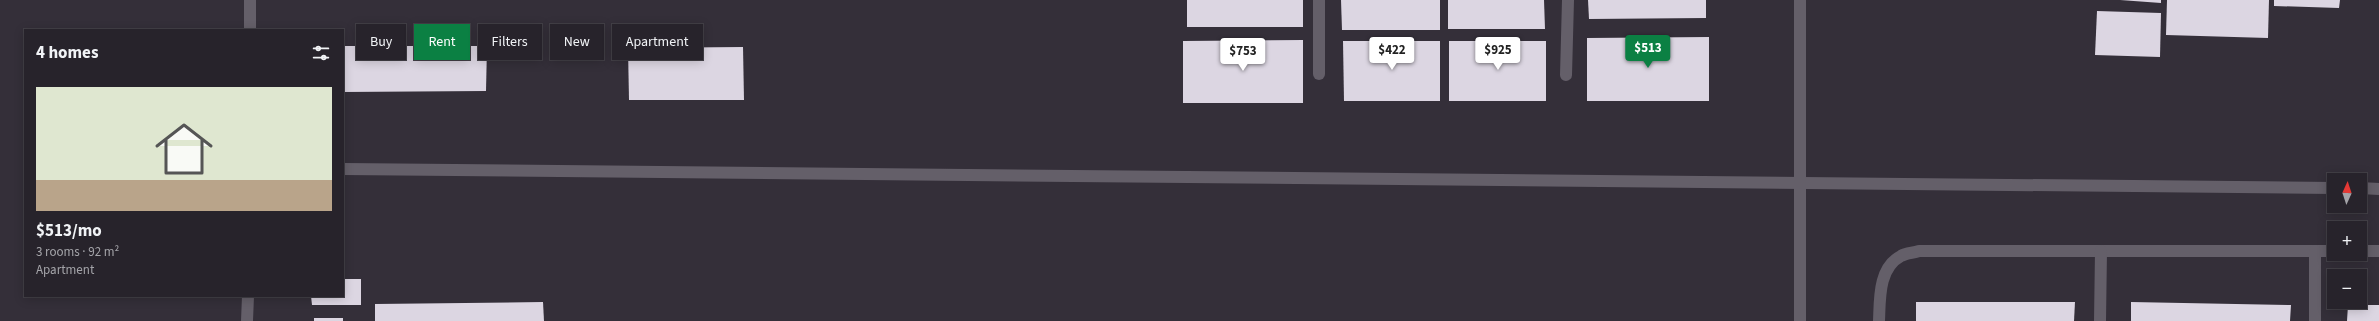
<!DOCTYPE html>
<html lang="en">
<head>
<meta charset="utf-8">
<style>
  body { margin:0; font-family:"Source Sans 3",sans-serif; background:#332f37; color:#f1f3f6; height:100vh; display:flex; flex-direction:column; font-size:15px; white-space:nowrap }
  * { box-sizing:border-box; margin:0 }
  p { font-size:13px; color:#a4a4a9 }
  .icon { flex:none; width:22px; height:22px; fill:none; stroke:currentColor; stroke-width:2; stroke-linecap:round; stroke-linejoin:round }
  .map { position:relative; flex:1; overflow:hidden }
  .drawer { position:absolute; left:24px; top:29px; width:320px; height:268px; display:flex; flex-direction:column; background:#27232b; border-radius:0px; box-shadow:0 2px 10px #0003,0 0 0 1px #434047 }
  .drawer>* { flex:none }
  .guide { position:absolute; left:356px; top:24px; width:380px; height:36px; display:flex; gap:8px }
  .needle { width:26px; rotate:3deg }
  .fabs { position:absolute; left:2327px; top:173px; display:grid; gap:8px }
  .fabs a { display:grid; place-items:center; width:40px; height:40px; border-radius:0px; background:#27232b; box-shadow:0 2px 10px #0003,0 0 0 1px #434047; font-size:20px }
  .price { position:absolute; translate:-50% -34px; padding:0 9px; border-radius:4px; background:#fff; color:#222; font-size:13px; line-height:26px; filter:drop-shadow(0 1px 2px #0008) }
  .price::after { content:''; position:absolute; left:50%; top:24px; width:12px; height:9px; margin-left:-6px; background:inherit; clip-path:polygon(0 0,100% 0,50% 100%) }
  .price.selected { background:#0b8043; color:#fff }
  ul { padding:0; list-style:none }
  li { display:grid; align-content:center; gap:8px; height:212px; padding:0 12px }
  li span { display:grid; place-items:center; height:124px; border-radius:0px; color:#555 }
  li>.icon { margin-inline-start:auto }
  span .icon { width:72px; height:72px; fill:#fffc; stroke-width:1 }
  li b { font-size:17px }
  h2 { display:flex; justify-content:space-between; align-items:center; height:48px; padding:0 12px; font-size:17px }
  .chip { padding:0 14px; border-radius:0px; background:#27232b; box-shadow:0 2px 10px #0003,0 0 0 1px #434047; font-size:14px; line-height:36px }
  .chip.selected { background:#0b8043; color:#fff }
  .map>svg:first-child { display:block }
  .building { fill:#dcd6e2 }
  .lines { fill:none; stroke-linecap:round; stroke-linejoin:round }
  .lane { stroke:#645f69; stroke-width:12 }
  .street { stroke:#645f69; stroke-width:12 }
</style>
</head>
<body>
<div class="map">
<svg width="2379" height="321" viewBox="0 0 2379 321">
  <rect width="100%" height="100%" fill="#342f39"/>
  <g class="building">
    <rect x="1187" y="0" width="116" height="27"/>
    <polygon points="1341,0 1440,0 1440,30 1342,30"/>
    <polygon points="1448,0 1544,0 1545,29 1448,29"/>
    <polygon points="1588,0 1706,0 1706,18 1589,19"/>
    <polygon points="2120,0 2161,0 2161,3"/>
    <polygon points="2167,0 2269,0 2268,38 2166,35"/>
    <polygon points="2274,0 2340,0 2339,8 2274,6"/>
    <polygon points="2097,11 2161,13 2160,57 2095,55"/>
    <polygon points="1709,37 1709,101 1587,101 1587,38"/>
    <polygon points="1303,40 1303,103 1183,103 1183,41"/>
    <polygon points="1343,41 1440,41 1440,101 1344,101"/>
    <rect x="1449" y="41" width="97" height="60"/>
    <polygon points="343,46 487,46 486,91 343,92"/>
    <polygon points="743,47 744,100 629,100 628,48"/>
    <polygon points="343,279 361,279 361,305 312,305 311,296 343,296"/>
    <polygon points="543,302 544,321 375,321 375,304"/>
    <polygon points="1916,302 2075,302 2074,321 1916,321"/>
    <polygon points="2131,302 2291,305 2290,321 2131,321"/>
    <polygon points="2348,305 2379,305 2379,321 2347,321"/>
    <rect x="314" y="318" width="29" height="3"/>
  </g>
  <g class="lines">
    <g class="lane">
      <polyline points="1319,0 1319,74"/>
      <polyline points="1566,75 1568,0"/>
      <polyline points="2360,251 2379,251"/>
      <path d="M1879 321C1880 300 1878 268 1901 256 1906 253 1913 253 1919 251H2334"/>
      <polyline points="2100,321 2101,251"/>
      <polyline points="2315,321 2315,251"/>
    </g>
    <g class="street">
      <polyline points="250,30 250,0"/>
      <polyline points="343,169 2334,188"/>
      <polyline points="2360,188 2379,189"/>
      <polyline points="247,321 248,296"/>
      <polyline points="1800,321 1800,0"/>
    </g>
  </g>
</svg>
<div class="fabs">
<a><svg class="needle" viewBox="-14 -14 28 28"><path d="M0-13l5 13h-10z" fill="#e53935"/><path d="M0 13l5-13h-10z" fill="#a4a4a9"/></svg></a>
<a>+</a>
<a>−</a>
</div>
<b class="price selected" style="left:1648px;top:69px">$513</b>
<b class="price" style="left:1392px;top:71px">$422</b>
<b class="price" style="left:1498px;top:71px">$925</b>
<b class="price" style="left:1243px;top:72px">$753</b>
<div class="guide">
<a class="chip">Buy</a>
<a class="chip selected">Rent</a>
<a class="chip">Filters</a>
<a class="chip">New</a>
<a class="chip">Apartment</a>
</div>
<section class="drawer">
<h2>4 homes<svg class="icon" aria-label="filters" viewBox="0 0 24 24"><path d="M4 7h16M4 17h16"/><circle cx="9" cy="7" r="2"/><circle cx="15" cy="17" r="2"/></svg></h2>
<ul>
<li><span style="background:linear-gradient(#dfe7d0 75%,#b9a48a 0)"><svg class="icon" aria-label="home" viewBox="0 0 24 24"><path d="M3 11l9-7 9 7M6 9v11h12V9"/></svg></span><div><b>$513/mo</b><p>3 rooms · 92 m²</p><p>Apartment</p></div></li>
</ul>
</section>
</div>
</body>
</html>
